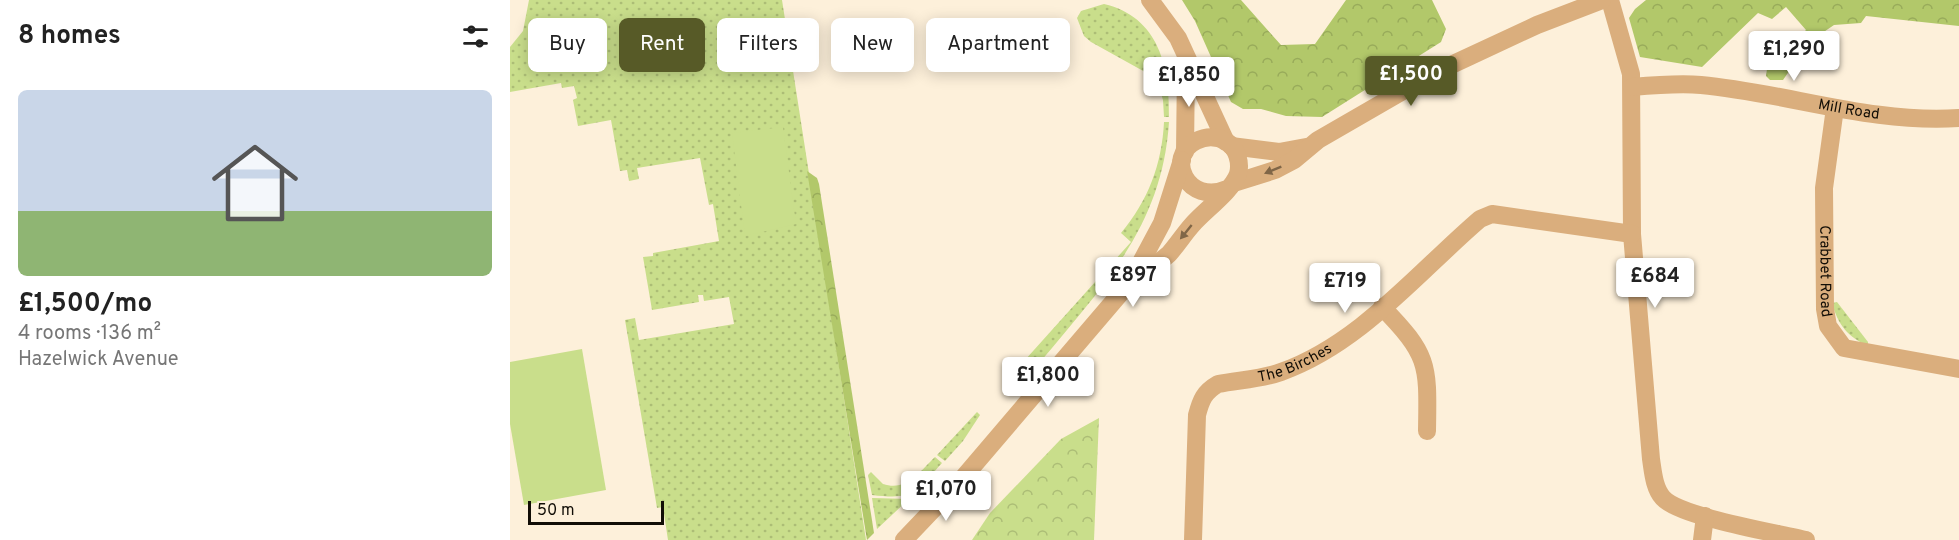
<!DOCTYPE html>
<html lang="en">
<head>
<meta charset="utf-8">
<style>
  body { margin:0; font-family:Overpass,sans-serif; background:#f6f6f6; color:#222; height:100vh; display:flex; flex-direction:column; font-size:22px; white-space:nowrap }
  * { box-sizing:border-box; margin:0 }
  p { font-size:20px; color:#767676 }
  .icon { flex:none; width:33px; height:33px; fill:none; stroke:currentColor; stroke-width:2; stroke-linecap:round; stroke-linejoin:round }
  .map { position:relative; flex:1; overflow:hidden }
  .panel { display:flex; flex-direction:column; background:#fff; width:510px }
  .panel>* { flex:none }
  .guide { position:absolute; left:18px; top:18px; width:570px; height:54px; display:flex; gap:12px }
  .scale { position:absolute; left:18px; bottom:15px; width:136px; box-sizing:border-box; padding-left:6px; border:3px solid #110d06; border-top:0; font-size:16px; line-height:21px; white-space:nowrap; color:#110d06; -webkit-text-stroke:4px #fdf0da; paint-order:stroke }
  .price { position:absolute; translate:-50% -51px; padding:0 14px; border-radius:6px; background:#fff; color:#222; font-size:20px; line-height:39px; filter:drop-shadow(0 2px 3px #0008) }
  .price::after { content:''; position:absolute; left:50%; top:36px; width:18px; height:14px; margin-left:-9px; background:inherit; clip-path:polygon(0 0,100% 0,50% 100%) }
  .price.active { background:#575a27; color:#fff }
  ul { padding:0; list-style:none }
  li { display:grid; align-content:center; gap:12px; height:318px; padding:0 18px }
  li+li { border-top:2px solid #e0e0e0 }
  li span { display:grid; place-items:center; height:186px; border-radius:9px; color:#555 }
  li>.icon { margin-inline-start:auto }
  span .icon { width:108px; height:108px; fill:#fffc; stroke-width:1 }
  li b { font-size:26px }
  h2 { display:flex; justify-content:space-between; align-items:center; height:72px; padding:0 18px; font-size:26px }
  .chip { padding:0 21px; border-radius:9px; background:#fff; box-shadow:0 3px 15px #0003; font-size:21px; line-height:54px }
  .chip.active { background:#575a27; color:#fff }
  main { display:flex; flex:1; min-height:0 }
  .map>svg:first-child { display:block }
  .grass { fill:url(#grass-dots) }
  .forest { fill:url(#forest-crowns) }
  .park { fill:url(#park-crowns) }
  .pitch { fill:#c9de8b }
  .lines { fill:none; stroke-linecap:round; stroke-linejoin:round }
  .minor { stroke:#daae7d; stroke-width:18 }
  .oneway { fill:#806647 }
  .labels { text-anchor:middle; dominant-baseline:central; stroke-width:6; stroke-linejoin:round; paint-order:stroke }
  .street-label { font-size:15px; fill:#110d06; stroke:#fdf0da }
</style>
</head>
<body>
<main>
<section class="panel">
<h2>8 homes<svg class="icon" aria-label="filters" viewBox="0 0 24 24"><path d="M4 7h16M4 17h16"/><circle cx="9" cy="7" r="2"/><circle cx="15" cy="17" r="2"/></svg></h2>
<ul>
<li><span style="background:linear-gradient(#c9d6e8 65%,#8fb573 0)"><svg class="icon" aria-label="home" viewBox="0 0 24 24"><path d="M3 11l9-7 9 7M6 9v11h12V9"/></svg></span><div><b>£1,500/mo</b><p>4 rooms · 136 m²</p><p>Hazelwick Avenue</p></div></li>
</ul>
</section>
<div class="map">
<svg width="1449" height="540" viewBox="0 0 1449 540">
  <defs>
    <pattern id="grass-dots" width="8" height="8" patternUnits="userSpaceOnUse" patternTransform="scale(1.5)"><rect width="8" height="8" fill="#c9de8b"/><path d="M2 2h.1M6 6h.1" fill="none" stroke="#acbd76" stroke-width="1.8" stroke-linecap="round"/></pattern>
    <pattern id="forest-crowns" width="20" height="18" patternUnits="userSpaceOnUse" patternTransform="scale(1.5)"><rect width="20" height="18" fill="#b2c86a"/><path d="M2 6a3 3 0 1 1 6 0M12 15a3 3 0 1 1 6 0" fill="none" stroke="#98ab5a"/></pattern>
    <pattern id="park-crowns" width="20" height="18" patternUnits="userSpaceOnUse" patternTransform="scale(1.5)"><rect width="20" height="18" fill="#c9de8b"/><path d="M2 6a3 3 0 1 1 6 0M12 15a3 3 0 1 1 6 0" fill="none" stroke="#acbd76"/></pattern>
  </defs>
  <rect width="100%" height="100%" fill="#fdf0da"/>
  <g class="grass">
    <polygon points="19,0 272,0 356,540 158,540 153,507 147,508 115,320 125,318 129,340 224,324 219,297 194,301 193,295 188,295 189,302 142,310 133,257 143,256 143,253 209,241 203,204 199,205 190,158 127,168 129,179 119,181 117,170 110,171 101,120 68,126 63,100 67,98 64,86 52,88 51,83 0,92 0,47 13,31"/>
    <path d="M594 4C649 17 660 67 659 117H654L653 100 645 74 635 72 581 42 574 36 567 18 571 11Z"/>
    <path d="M654 122H659C654 201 619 255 571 313 551 337 532 361 511 383L506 384 498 379 621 242 611 233C638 201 652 164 654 122Z"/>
    <path d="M1327 302 1358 342V346C1338 337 1328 325 1322 303Z"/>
    <polygon points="467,412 470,415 453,441 435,461 427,455"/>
    <path d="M425 457 432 463C405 493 404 500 362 495L358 475 361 472 373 484C397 492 410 471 425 457Z"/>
    <polygon points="362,498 399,499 367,529"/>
  </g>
  <g class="forest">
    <polygon points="672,0 731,0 771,45 805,44 836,0 922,0 936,29 931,42 812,117 776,116 751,109 733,109 721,102 685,21"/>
    <polygon points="1136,0 1449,0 1449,26 1356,16 1351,23 1324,25 1299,42 1273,80 1260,80 1256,76 1257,69 1296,30 1276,7 1262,19 1248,13 1192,67 1130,57 1119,18 1125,9"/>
    <polygon points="297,171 307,178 309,184 364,533 357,540"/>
  </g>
  <polygon class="park" points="589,418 584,540 462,540 480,513 551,439"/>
  <g class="pitch">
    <polygon points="273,127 286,224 235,236 222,133"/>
    <polygon points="72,349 96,490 14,505 0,424 0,362"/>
  </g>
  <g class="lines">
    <g class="minor">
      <polyline points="640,0 668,38 716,142"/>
      <path d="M1100 0 1121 74 1122 234 1141 459C1143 472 1144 488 1153 498 1170 517 1268 533 1296 540"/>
      <path id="s1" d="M1122 87C1145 85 1168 83 1191 85 1278 93 1361 124 1449 118"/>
      <path id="s2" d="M1325 108 1314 188 1315 309 1318 326 1334 348 1449 369"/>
      <polyline points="721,146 769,152 796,147"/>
      <polyline points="675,152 676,65"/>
      <polyline points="724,183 765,170 784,160 808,140 924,73 1027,25 1092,0"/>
      <path d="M625 278C636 270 649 263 659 254 667 245 674 234 682 225 694 211 722 191 728 174 731 163 727 148 717 142 707 136 696 136 686 141 654 157 678 206 717 189"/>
      <path d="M872 307C920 356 918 365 917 431"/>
      <polyline points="394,540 452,479 621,281 652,223 672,160"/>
      <path id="s3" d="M683 540 687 415C691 400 694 392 708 384 728 380 752 379 771 372 850 344 908 272 970 219L982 214 1122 234"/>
      <polyline points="1192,540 1195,516"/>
    </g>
  </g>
  <defs><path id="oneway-solid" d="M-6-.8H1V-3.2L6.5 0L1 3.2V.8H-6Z" transform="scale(1.5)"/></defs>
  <g class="oneway">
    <use href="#oneway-solid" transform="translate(763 170) rotate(158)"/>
    <use href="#oneway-solid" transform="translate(676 232) rotate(129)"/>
  </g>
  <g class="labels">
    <g class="street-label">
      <text stroke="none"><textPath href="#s1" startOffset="219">Mill Road</textPath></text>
      <text stroke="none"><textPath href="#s2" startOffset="164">Crabbet Road</textPath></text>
      <text stroke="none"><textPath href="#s3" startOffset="244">The Birches</textPath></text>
    </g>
  </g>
</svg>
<div class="scale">50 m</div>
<b class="price" style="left:1284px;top:82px">£1,290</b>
<b class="price active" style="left:901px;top:107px">£1,500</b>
<b class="price" style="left:679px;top:108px">£1,850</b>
<b class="price" style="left:623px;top:308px">£897</b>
<b class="price" style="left:1145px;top:309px">£684</b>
<b class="price" style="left:835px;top:314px">£719</b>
<b class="price" style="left:538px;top:408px">£1,800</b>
<b class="price" style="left:436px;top:522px">£1,070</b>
<div class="guide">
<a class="chip">Buy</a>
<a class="chip active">Rent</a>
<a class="chip">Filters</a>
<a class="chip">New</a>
<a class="chip">Apartment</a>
</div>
</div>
</main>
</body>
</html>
